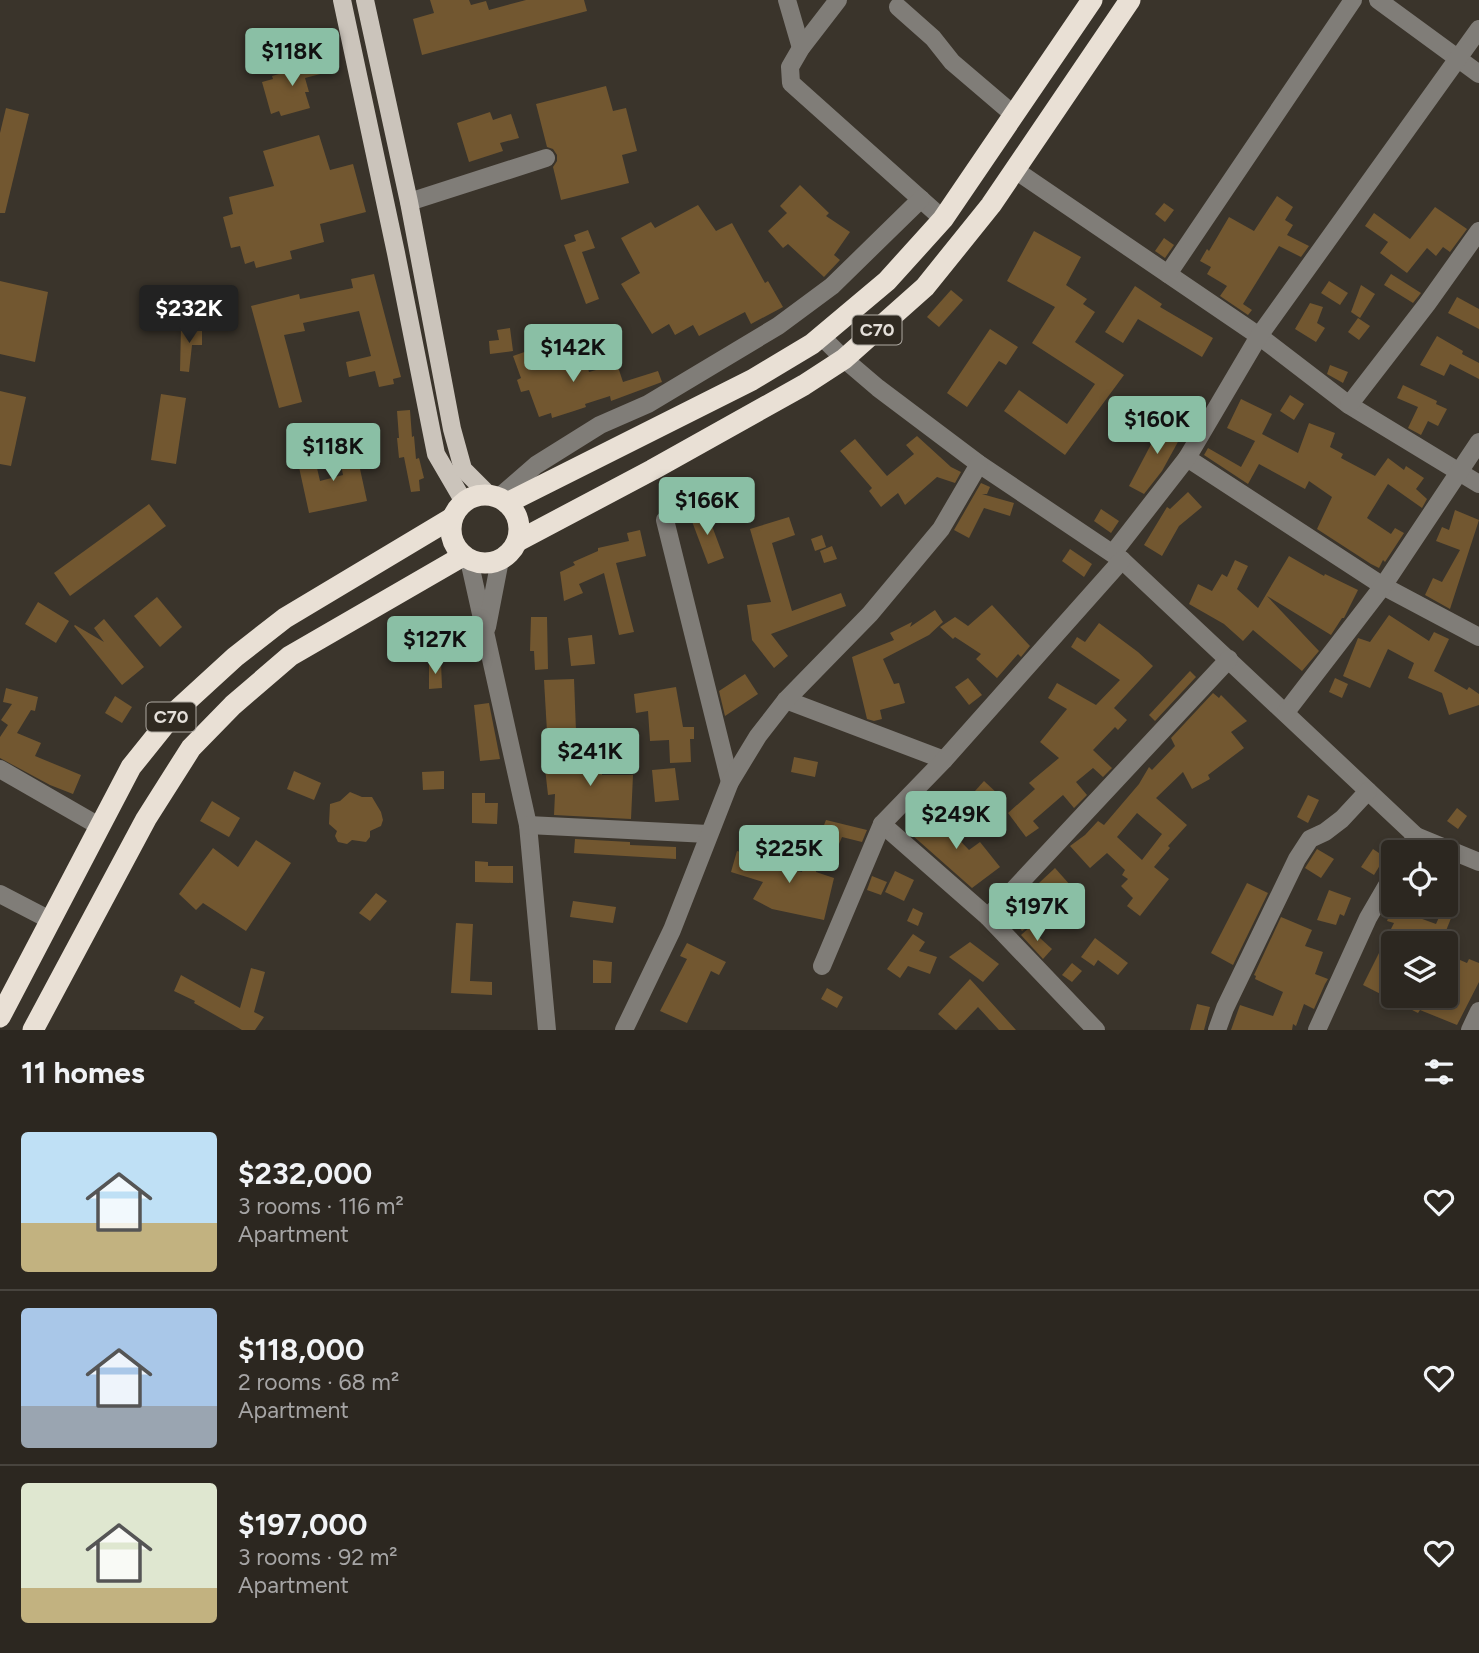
<!DOCTYPE html>
<html lang="en">
<head>
<meta charset="utf-8">
<style>
  body { margin:0; font-family:Figtree,sans-serif; background:#38332d; color:#f1f3f6; height:100vh; display:flex; flex-direction:column; font-size:26px; white-space:nowrap }
  * { box-sizing:border-box; margin:0 }
  p { font-size:23px; color:#a6a5a5 }
  .icon { flex:none; width:38px; height:38px; fill:none; stroke:currentColor; stroke-width:2; stroke-linecap:round; stroke-linejoin:round }
  .map { position:relative; height:1030px; overflow:hidden }
  .panel { display:flex; flex-direction:column; background:#2c2720; flex:1 }
  .panel>* { flex:none }
  .fabs { position:absolute; left:1381px; top:840px; display:grid; gap:14px }
  .fabs a { display:grid; place-items:center; width:77px; height:77px; border-radius:7px; background:#2c2720; box-shadow:0 4px 10px #0003,0 0 0 2px #48443e; font-size:35px }
  .price { position:absolute; translate:-50% -60px; padding:0 16px; border-radius:7px; background:#8abfa5; color:#111; font-size:23px; line-height:46px; filter:drop-shadow(0 2px 4px #0008) }
  .price::after { content:''; position:absolute; left:50%; top:42px; width:21px; height:16px; margin-left:-10px; background:inherit; clip-path:polygon(0 0,100% 0,50% 100%) }
  .price.active { background:#222; color:#fff }
  ul { padding:0; list-style:none }
  li { display:flex; align-items:center; gap:21px; height:175px; padding:0 21px }
  li+li { border-top:2px solid #48443e }
  li span { display:grid; place-items:center; flex:none; width:196px; height:140px; border-radius:7px; color:#555 }
  li>.icon { margin-inline-start:auto }
  span .icon { width:84px; height:84px; fill:#fffc; stroke-width:1 }
  li b { font-size:30px }
  h2 { display:flex; justify-content:space-between; align-items:center; height:84px; padding:0 21px; font-size:30px }
  .map>svg:first-child { display:block }
  .building { fill:#725730; fill-rule:evenodd }
  .lines { fill:none; stroke-linecap:round; stroke-linejoin:round }
  .minor { stroke:#807d78; stroke-width:18 }
  .major { stroke:#cbc4bb; stroke-width:18 }
  .highway { stroke:#e9e0d5; stroke-width:21 }
  .labels { text-anchor:middle; dominant-baseline:central; stroke-width:5; stroke-linejoin:round; paint-order:stroke }
  .shield { fill:#302a21; stroke:#aea9a2; stroke-width:2 }
  .shield-label { font-size:18px; font-weight:bold; fill:#e4dfd9 }
</style>
</head>
<body>
<div class="map">
<svg width="1479" height="1030" viewBox="0 0 1479 1030">
  <rect width="100%" height="100%" fill="#3a342b"/>
  <g class="building">
    <polygon points="430,0 469,0 471,5 486,1 489,10 526,0 584,0 587,11 422,55 413,19 434,13"/>
    <polygon points="323,57 328,72 305,78 309,92 305,92 310,108 281,116 279,111 271,114 262,82 273,79 272,76 301,68 300,63"/>
    <polygon points="606,86 613,111 626,108 637,151 622,155 629,183 561,200 553,167 557,161 557,155 553,149 547,147 536,104"/>
    <polygon points="6,108 29,114 5,213 0,213 0,133"/>
    <polygon points="490,112 493,120 511,114 519,138 500,143 503,151 469,162 457,123"/>
    <polygon points="319,135 330,170 353,164 366,212 320,224 324,242 290,251 292,259 256,268 254,261 245,264 240,246 231,248 223,217 233,214 229,197 274,186 263,151"/>
    <polygon points="800,185 829,213 826,216 850,232 834,255 840,260 824,277 788,244 783,248 768,231 787,213 780,206"/>
    <polygon points="1277,196 1293,207 1285,220 1293,225 1287,235 1309,246 1301,257 1279,246 1243,304 1252,310 1248,315 1220,296 1227,286 1207,274 1211,267 1200,261 1207,249 1209,251 1229,217 1254,231"/>
    <polygon points="1164,203 1174,210 1165,222 1155,214"/>
    <polygon points="698,205 716,231 732,223 765,283 768,281 783,307 751,324 745,312 699,336 693,325 675,335 669,324 652,334 621,284 640,273 621,238 651,222 655,228"/>
    <polygon points="1435,207 1467,229 1450,252 1443,247 1436,256 1427,248 1407,273 1380,253 1388,242 1365,226 1374,213 1410,239"/>
    <polygon points="588,230 595,248 582,252 599,299 586,304 564,245 576,241 574,235"/>
    <polygon points="1034,231 1081,257 1066,285 1087,299 1083,304 1095,312 1075,342 1124,375 1065,455 1004,411 1019,390 1067,424 1095,384 1032,343 1055,307 1007,281"/>
    <polygon points="1164,238 1174,245 1165,258 1155,251"/>
    <polygon points="374,274 401,377 393,379 394,384 379,387 375,371 349,377 346,362 371,356 359,311 303,323 305,331 284,335 302,402 279,408 251,306 299,294 300,299 353,288 351,279"/>
    <polygon points="1391,274 1421,293 1413,303 1384,285"/>
    <polygon points="0,281 48,292 35,362 0,354"/>
    <polygon points="1329,281 1348,293 1340,305 1321,293"/>
    <polygon points="1361,285 1375,294 1360,318 1351,312"/>
    <polygon points="1135,286 1162,304 1160,307 1213,338 1202,357 1138,319 1123,343 1105,332"/>
    <polygon points="951,290 963,300 939,327 927,317"/>
    <polygon points="1457,297 1479,309 1479,329 1448,313"/>
    <polygon points="1310,303 1323,307 1317,323 1325,328 1316,342 1295,329"/>
    <polygon points="1358,318 1370,326 1359,340 1348,332"/>
    <polygon points="181,327 202,327 202,345 192,345 189,372 180,371"/>
    <polygon points="510,328 513,351 490,354 489,341 499,340 497,330"/>
    <polygon points="990,329 1018,347 1006,365 999,361 967,407 947,393"/>
    <polygon points="1437,336 1463,351 1462,354 1479,363 1479,379 1450,364 1444,376 1420,365"/>
    <polygon points="539,347 547,370 585,358 589,372 617,364 623,382 658,371 662,382 611,401 610,396 585,404 586,407 574,411 552,418 551,413 539,417 529,390 521,392 517,380 521,378 513,356"/>
    <polygon points="1330,365 1348,372 1343,383 1327,374"/>
    <polygon points="1403,385 1437,401 1436,404 1447,409 1438,426 1428,421 1421,435 1408,428 1418,407 1397,398"/>
    <polygon points="0,391 26,397 11,466 0,464"/>
    <polygon points="161,394 186,398 176,464 151,460"/>
    <polygon points="1290,395 1304,404 1294,420 1280,411"/>
    <polygon points="1241,399 1272,414 1262,434 1298,453 1309,423 1335,433 1330,447 1343,454 1341,458 1375,476 1388,458 1404,470 1406,466 1424,478 1416,489 1427,499 1422,508 1388,484 1367,518 1391,534 1395,528 1404,533 1385,562 1383,560 1379,568 1371,564 1317,529 1332,497 1309,481 1305,489 1259,464 1248,484 1204,455 1208,448 1241,467 1255,441 1227,428"/>
    <polygon points="410,410 412,437 414,436 416,459 419,458 424,478 419,480 420,491 411,492 404,457 399,458 397,438 399,438 397,411"/>
    <polygon points="1165,418 1185,429 1162,471 1144,494 1129,486"/>
    <polygon points="917,436 951,467 961,472 955,483 937,477 905,505 898,493 881,507 869,491 872,488 840,451 855,439 887,476 914,454 906,445"/>
    <polygon points="355,446 367,501 309,513 297,458 314,455 320,481 343,475 338,449"/>
    <polygon points="981,483 990,487 987,494 982,494 1014,503 1010,516 984,508 969,538 954,530"/>
    <polygon points="1188,492 1202,507 1179,526 1162,556 1144,545 1167,507 1170,509"/>
    <polygon points="149,504 166,526 70,596 54,573"/>
    <polygon points="1101,509 1119,521 1111,533 1094,521"/>
    <polygon points="706,510 724,558 708,564 690,516"/>
    <polygon points="1455,510 1479,520 1450,609 1425,595 1433,578 1442,582 1460,550 1436,541 1442,527 1449,530"/>
    <polygon points="789,517 795,535 772,543 792,611 841,593 846,606 771,634 788,656 774,668 752,640 747,605 771,602 750,529"/>
    <polygon points="640,530 646,556 616,563 634,632 619,635 604,573 579,584 583,593 564,601 560,572 575,565 573,562 598,551 598,548 629,541 627,533"/>
    <polygon points="822,535 826,547 815,551 811,539"/>
    <polygon points="832,546 837,559 824,563 820,551"/>
    <polygon points="1070,549 1092,564 1084,577 1062,561"/>
    <polygon points="1289,556 1324,576 1325,574 1358,590 1344,618 1342,618 1331,635 1267,596 1319,651 1302,671 1253,630 1243,641 1224,624 1189,604 1198,584 1212,591 1222,574 1227,577 1235,560 1248,566 1237,589 1258,608"/>
    <polygon points="157,597 182,627 160,647 134,616"/>
    <polygon points="38,602 69,621 56,643 25,624"/>
    <polygon points="992,605 1030,646 1021,657 1018,654 997,678 976,659 981,654 955,637 953,639 940,627 955,617 968,626"/>
    <polygon points="935,610 943,622 929,635 883,659 894,684 899,683 905,703 880,710 882,719 874,721 867,719 852,657 894,640 890,633 912,622 910,627"/>
    <polygon points="1389,615 1429,641 1434,632 1449,639 1434,671 1467,690 1469,687 1479,694 1479,705 1449,715 1442,693 1408,678 1414,663 1388,649 1370,688 1343,676 1358,638 1370,642"/>
    <polygon points="531,617 547,617 548,669 535,670 534,651 530,651"/>
    <polygon points="104,619 144,667 122,685 74,626 75,625 104,642 94,628"/>
    <polygon points="1099,623 1138,652 1153,666 1114,708 1127,720 1118,730 1115,727 1093,750 1112,768 1103,777 1093,768 1076,782 1087,795 1074,808 1063,795 1033,821 1039,828 1026,837 1008,813 1035,789 1029,783 1059,758 1040,742 1067,709 1048,698 1057,683 1096,705 1120,680 1071,647 1077,637 1085,642"/>
    <polygon points="445,624 459,630 462,634 462,645 455,653 437,655 432,638 436,629"/>
    <polygon points="592,635 595,664 571,666 568,638"/>
    <polygon points="441,662 442,688 429,689 429,663"/>
    <polygon points="1190,671 1196,677 1155,721 1149,715"/>
    <polygon points="745,674 758,694 725,716 719,691"/>
    <polygon points="968,678 982,695 969,705 955,687"/>
    <polygon points="1335,678 1348,684 1342,698 1329,692"/>
    <polygon points="574,679 576,731 547,732 544,680"/>
    <polygon points="676,687 683,727 694,727 694,739 690,739 691,762 670,763 669,740 650,741 648,711 636,713 634,694"/>
    <polygon points="6,688 38,697 35,711 31,710 17,733 41,743 35,756 81,775 73,794 50,785 0,758 0,737 8,725 1,720 12,704 3,702"/>
    <path d="M1213 693 1219 698 1221 695 1247 721 1231 732 1244 748 1208 775 1210 779 1192 789 1183 772 1156 798 1187 825 1168 846 1170 848 1154 867 1169 879 1140 916 1127 906 1133 898 1121 886 1128 879 1122 875 1125 870 1107 853 1090 868 1070 846 1085 835 1098 821 1104 825 1139 784 1149 767 1152 770 1175 746 1171 738ZM1137 813 1162 834 1142 860 1117 837Z"/>
    <polygon points="115,696 132,707 122,723 105,713"/>
    <polygon points="489,703 500,759 480,761 474,705"/>
    <polygon points="602,748 602,775 633,775 631,819 554,815 555,794 548,795 545,768 575,764 575,749"/>
    <polygon points="794,757 818,762 815,777 791,772"/>
    <polygon points="675,768 679,800 655,802 652,770"/>
    <polygon points="294,771 321,783 314,800 287,789"/>
    <polygon points="444,771 444,789 423,790 422,772"/>
    <polygon points="984,781 998,794 990,804 975,791"/>
    <polygon points="350,792 362,797 372,797 381,812 383,820 381,826 370,831 370,837 366,842 352,840 347,844 338,842 335,836 337,831 329,824 330,804 340,801"/>
    <polygon points="955,792 963,808 952,813 945,797"/>
    <polygon points="472,793 485,793 485,803 498,803 497,824 472,823"/>
    <polygon points="1308,795 1319,800 1308,823 1297,817"/>
    <polygon points="212,801 240,818 229,837 200,821"/>
    <polygon points="1457,808 1467,816 1458,829 1447,821"/>
    <polygon points="943,810 955,820 948,828 969,850 980,842 1000,867 972,888 912,835 921,825 927,829"/>
    <polygon points="826,820 867,830 862,842 842,837 836,851 817,843"/>
    <polygon points="575,839 630,842 630,845 676,847 676,859 574,853"/>
    <polygon points="256,840 291,863 246,931 203,903 196,910 179,894 213,848 238,867"/>
    <polygon points="806,849 819,851 816,872 834,878 824,920 772,909 753,899 763,882 731,872 737,851 764,859 762,864 802,872"/>
    <polygon points="1317,849 1334,859 1321,878 1305,868"/>
    <polygon points="1373,849 1385,857 1374,875 1361,867"/>
    <polygon points="475,861 488,862 488,866 513,866 513,883 475,882"/>
    <polygon points="1055,868 1071,886 1055,900 1039,883"/>
    <polygon points="895,871 914,880 904,901 885,892"/>
    <polygon points="872,876 887,882 881,895 867,890"/>
    <polygon points="1247,883 1268,893 1233,965 1211,953"/>
    <polygon points="1329,890 1351,898 1344,916 1340,914 1336,925 1317,920"/>
    <polygon points="376,893 387,901 370,921 359,913"/>
    <polygon points="1448,897 1458,901 1441,943 1393,943 1393,996 1436,996 1446,1000 1446,954 1467,963 1469,959 1479,963 1479,982 1457,1025 1420,1010 1418,1013 1363,985 1394,923 1387,921 1392,908 1436,924"/>
    <polygon points="573,901 616,907 613,923 570,917"/>
    <polygon points="1024,903 1037,921 1022,931 1009,914"/>
    <polygon points="913,908 923,913 918,926 907,921"/>
    <polygon points="1281,917 1312,930 1305,946 1323,952 1315,974 1328,979 1325,984 1314,1009 1304,1004 1296,1026 1293,1024 1292,1030 1231,1030 1240,1005 1273,1016 1283,992 1255,979 1256,976 1254,975"/>
    <polygon points="456,923 473,924 470,981 492,982 492,995 451,993"/>
    <polygon points="1029,928 1052,949 1043,959 1021,935"/>
    <polygon points="913,934 925,942 919,951 937,957 930,974 908,966 900,978 887,969"/>
    <polygon points="1095,938 1128,963 1118,975 1098,960 1094,966 1081,957"/>
    <polygon points="970,942 999,964 983,982 949,957"/>
    <polygon points="687,943 726,962 719,975 711,971 687,1023 660,1011 687,959 680,956"/>
    <polygon points="593,960 612,962 611,983 593,983"/>
    <polygon points="1072,963 1082,971 1072,982 1062,975"/>
    <polygon points="251,968 265,972 254,1012 264,1017 255,1030 242,1030 194,1003 195,1001 174,991 181,975 240,1008"/>
    <polygon points="970,979 1016,1030 999,1030 978,1007 956,1030 938,1014"/>
    <polygon points="827,988 843,997 837,1008 821,999"/>
    <polygon points="1197,1004 1210,1007 1204,1030 1190,1030"/>
  </g>
  <g class="lines">
    <g class="minor">
      <polyline points="787,0 801,48"/>
      <polyline points="838,0 801,48 790,67 791,83 943,219"/>
      <polyline points="1378,0 1479,74"/>
      <polyline points="898,7 933,38 952,62 1014,115"/>
      <polyline points="1015,170 1259,336 1349,405 1479,484"/>
      <polyline points="409,202 546,158"/>
      <polyline points="1168,274 1353,0"/>
      <polyline points="821,336 844,359 878,388 979,464 1122,560 1416,836 1479,862"/>
      <polyline points="1349,405 1427,304 1479,231"/>
      <polyline points="1187,458 1383,586 1479,637"/>
      <polyline points="498,498 536,465 600,425 648,404 778,326 832,286 921,199"/>
      <polyline points="665,520 730,782"/>
      <polyline points="1113,553 1187,458 1259,336 1479,29"/>
      <polyline points="469,560 528,825 547,1030"/>
      <polyline points="487,627 500,560"/>
      <polyline points="786,700 944,760"/>
      <polyline points="1286,712 1383,586 1479,442"/>
      <polyline points="0,769 99,826"/>
      <polyline points="882,824 988,917 1096,1030"/>
      <polyline points="528,825 708,834"/>
      <polyline points="1406,852 1416,836"/>
      <polyline points="0,894 50,920"/>
      <polyline points="988,917 1229,659"/>
      <polyline points="822,966 882,824 944,760 1122,560"/>
      <polyline points="624,1030 672,930 730,782 758,736 786,700 870,614 941,529 979,464"/>
      <polyline points="1217,1030 1225,1008 1297,859 1310,839 1325,832 1342,819 1368,791"/>
      <polyline points="1317,1030 1368,918 1393,875"/>
      <polyline points="1470,1030 1479,1011"/>
    </g>
    <g class="major">
      <polyline points="342,0 396,253 436,454 464,502"/>
      <polyline points="365,0 409,202 452,429 463,469 489,495"/>
    </g>
    <g class="highway">
      <circle cx="485" cy="529" r="34"/>
      <polyline points="507,503 752,380 812,344 887,281 943,219 1092,0"/>
      <polyline points="518,541 652,470 804,385 844,359 925,287 991,205 1130,0"/>
      <polyline points="0,1017 131,767 176,711 235,657 285,618 452,518"/>
      <polyline points="33,1030 146,819 191,748 233,705 290,656 463,556"/>
    </g>
  </g>
  <g class="labels">
    <g class="shield">
      <rect x="852.5" y="315.5" width="49" height="29" rx="5"/>
      <rect x="146.5" y="702.5" width="49" height="29" rx="5"/>
    </g>
    <g class="shield-label">
      <text x="877" y="330">C70</text>
      <text x="171" y="717">C70</text>
    </g>
  </g>
</svg>
<div class="fabs">
<a><svg class="icon" aria-label="locate" viewBox="0 0 24 24"><circle cx="12" cy="12" r="6"/><path d="M12 2v4M12 18v4M2 12h4M18 12h4"/></svg></a>
<a><svg class="icon" aria-label="layers" viewBox="0 0 24 24"><path d="M12 4l9 5-9 5-9-5zM3 14l9 5 9-5"/></svg></a>
</div>
<b class="price" style="left:292px;top:88px">$118K</b>
<b class="price active" style="left:189px;top:345px">$232K</b>
<b class="price" style="left:573px;top:384px">$142K</b>
<b class="price" style="left:1157px;top:456px">$160K</b>
<b class="price" style="left:333px;top:483px">$118K</b>
<b class="price" style="left:707px;top:537px">$166K</b>
<b class="price" style="left:435px;top:676px">$127K</b>
<b class="price" style="left:590px;top:788px">$241K</b>
<b class="price" style="left:956px;top:851px">$249K</b>
<b class="price" style="left:789px;top:885px">$225K</b>
<b class="price" style="left:1037px;top:943px">$197K</b>
</div>
<section class="panel">
<h2>11 homes<svg class="icon" aria-label="filters" viewBox="0 0 24 24"><path d="M4 7h16M4 17h16"/><circle cx="9" cy="7" r="2"/><circle cx="15" cy="17" r="2"/></svg></h2>
<ul>
<li><span style="background:linear-gradient(#bfe0f5 65%,#c2b280 0)"><svg class="icon" aria-label="home" viewBox="0 0 24 24"><path d="M3 11l9-7 9 7M6 9v11h12V9"/></svg></span><div><b>$232,000</b><p>3 rooms · 116 m²</p><p>Apartment</p></div><svg class="icon" aria-label="heart" viewBox="0 0 24 24"><path d="M12 20l-8-8c-3-5 5-10 8-4 3-6 11-1 8 4z"/></svg></li>
<li><span style="background:linear-gradient(#a9c7e8 70%,#9aa5b1 0)"><svg class="icon" aria-label="home" viewBox="0 0 24 24"><path d="M3 11l9-7 9 7M6 9v11h12V9"/></svg></span><div><b>$118,000</b><p>2 rooms · 68 m²</p><p>Apartment</p></div><svg class="icon" aria-label="heart" viewBox="0 0 24 24"><path d="M12 20l-8-8c-3-5 5-10 8-4 3-6 11-1 8 4z"/></svg></li>
<li><span style="background:linear-gradient(#dfe7d0 75%,#c2b280 0)"><svg class="icon" aria-label="home" viewBox="0 0 24 24"><path d="M3 11l9-7 9 7M6 9v11h12V9"/></svg></span><div><b>$197,000</b><p>3 rooms · 92 m²</p><p>Apartment</p></div><svg class="icon" aria-label="heart" viewBox="0 0 24 24"><path d="M12 20l-8-8c-3-5 5-10 8-4 3-6 11-1 8 4z"/></svg></li>
</ul>
</section>
</body>
</html>
